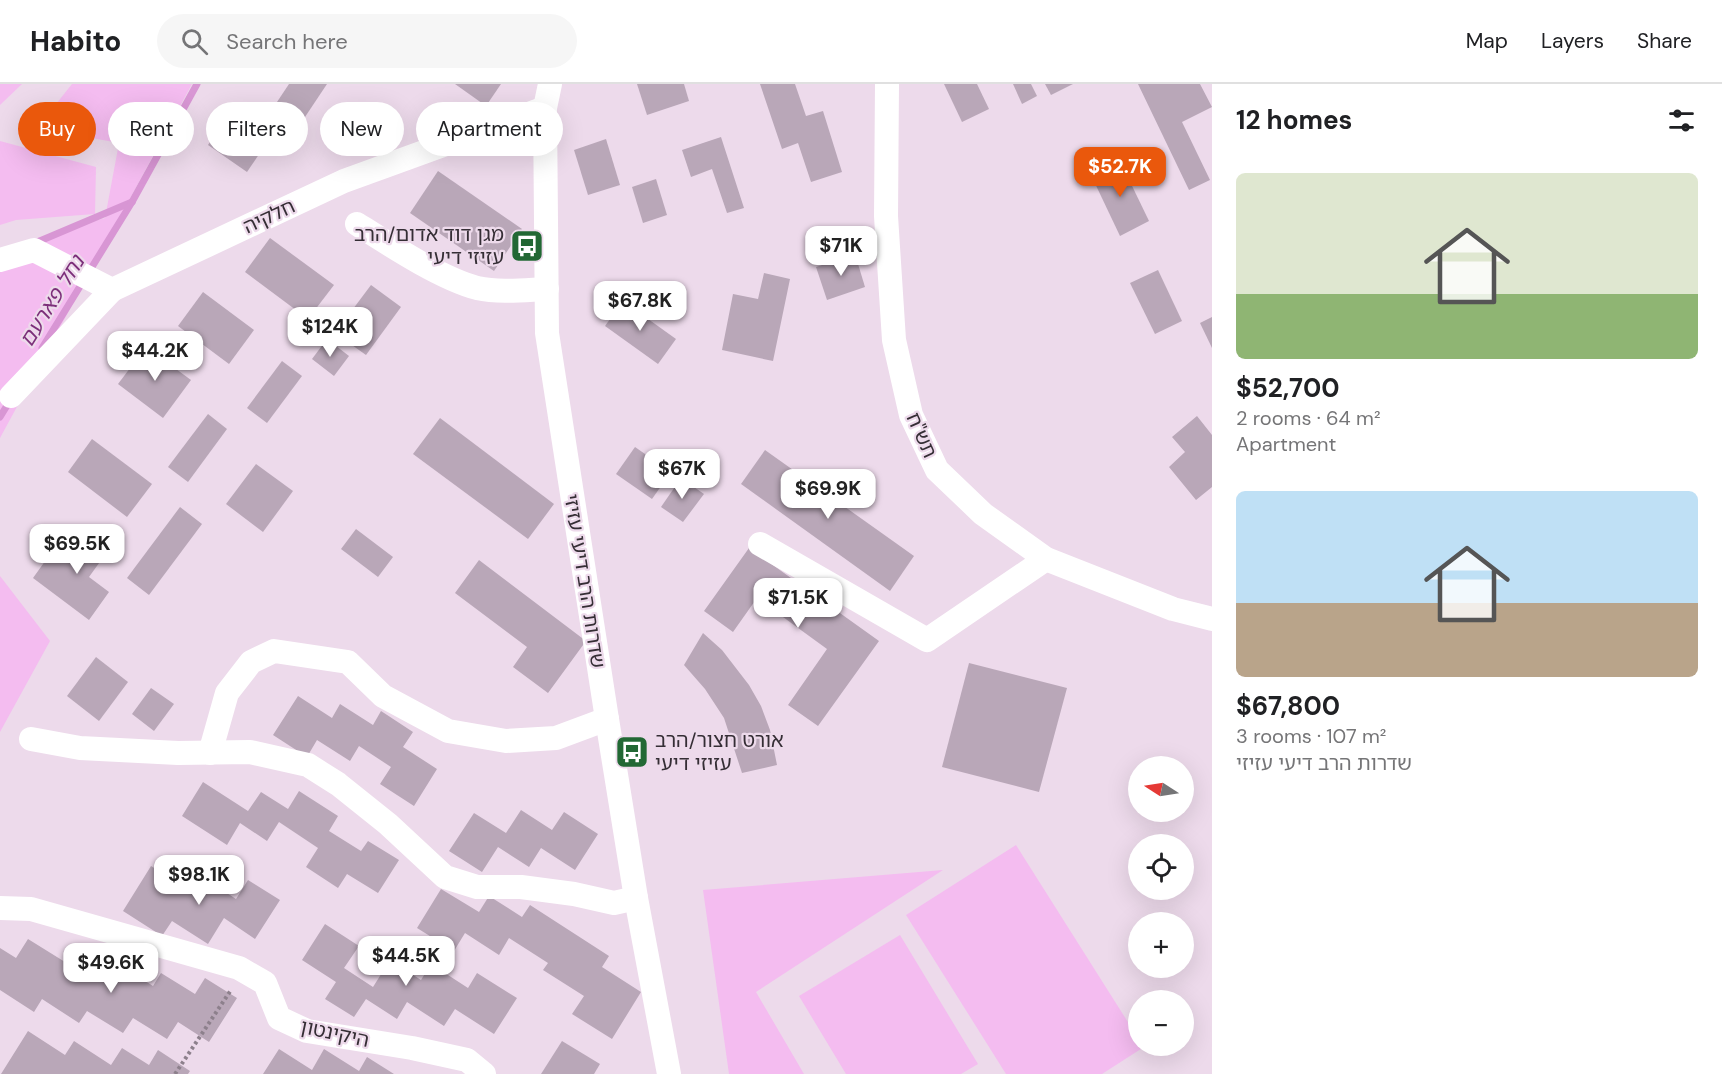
<!DOCTYPE html>
<html lang="en">
<head>
<meta charset="utf-8">
<style>
  body { margin:0; font-family:"DM Sans","Noto Sans Hebrew",sans-serif; background:#f6f6f6; color:#202124; height:100vh; display:flex; flex-direction:column; font-size:22px; white-space:nowrap }
  * { box-sizing:border-box; margin:0 }
  p { font-size:20px; color:#757577 }
  .icon { flex:none; width:33px; height:33px; fill:none; stroke:currentColor; stroke-width:2; stroke-linecap:round; stroke-linejoin:round }
  .map { position:relative; flex:1; overflow:hidden }
  .side { display:flex; flex-direction:column; background:#fff; width:510px }
  .side>* { flex:none }
  .banner { position:absolute; left:18px; top:18px; width:570px; height:54px; display:flex; gap:12px }
  .needle { width:39px; rotate:282deg }
  .controls { position:absolute; left:1128px; top:672px; display:grid; gap:12px }
  .controls a { display:grid; place-items:center; width:66px; height:66px; border-radius:50%; background:#fff; box-shadow:0 6px 24px #0002; font-size:30px }
  .price { position:absolute; translate:-50% -51px; padding:0 14px; border-radius:12px; background:#fff; color:#222; font-size:20px; line-height:39px; filter:drop-shadow(0 2px 3px #0008) }
  .price::after { content:''; position:absolute; left:50%; top:36px; width:18px; height:14px; margin-left:-9px; background:inherit; clip-path:polygon(0 0,100% 0,50% 100%) }
  .price.selected { background:#ea580c; color:#fff }
  ul { padding:0; list-style:none }
  li { display:grid; align-content:center; gap:12px; height:318px; padding:0 24px }
  li span { display:grid; place-items:center; height:186px; border-radius:9px; color:#555 }
  li>.icon { margin-inline-start:auto }
  span .icon { width:108px; height:108px; fill:#fffc; stroke-width:1 }
  li b { font-size:26px }
  h2 { display:flex; justify-content:space-between; align-items:center; height:72px; padding:0 24px; font-size:26px }
  .pill { padding:0 21px; border-radius:27px; background:#fff; box-shadow:0 6px 24px #0002; font-size:21px; line-height:54px }
  .pill.selected { background:#ea580c; color:#fff }
  header { display:flex; align-items:center; gap:36px; box-sizing:border-box; height:84px; padding:0 30px; background:#fff; border-bottom:2px solid #e0e0e0 }
  header strong { font-size:28px }
  nav { display:flex; gap:33px; margin-inline-start:auto; font-size:21px }
  .search { width:420px; height:54px; background:#f6f6f6; display:flex; align-items:center; gap:15px; box-sizing:border-box; padding:0 21px; border-radius:33px; color:#757577; font-size:22px }
  main { display:flex; flex:1; min-height:0 }
  .map>svg:first-child { display:block }
  .green { fill:#f4bcf0 }
  .lines { fill:none; stroke-linecap:round; stroke-linejoin:round }
  .stream { stroke:#d896d4; stroke-width:7 }
  .building { fill:#b9a7b8 }
  .path { stroke:#8d808c; stroke-width:4; stroke-dasharray:3 3; stroke-linecap:butt }
  .minor { stroke:#fff; stroke-width:24 }
  .labels { text-anchor:middle; dominant-baseline:central; stroke-width:4.5; stroke-linejoin:round; paint-order:stroke }
  .street-label { font-size:20px; fill:#352e35; stroke:#eddaeb }
  .poi-label { font-size:20px; fill:#352e35; stroke:#eddaeb; text-anchor:end }
  .water-label { font-size:21px; font-style:italic; fill:#7c2f7a; stroke:#eddaeb }
</style>
</head>
<body>
<header>
<strong>Habito</strong>
<div class="search"><svg class="icon" aria-label="search" viewBox="0 0 24 24"><circle cx="10" cy="10" r="6"/><path d="M15 15l6 6"/></svg>Search here</div>
<nav><a>Map</a><a>Layers</a><a>Share</a></nav>
</header>
<main>
<div class="map">
<svg width="1212" height="990" viewBox="0 0 1212 990">
  <rect width="100%" height="100%" fill="#eddaeb"/>
  <g class="green">
    <polygon points="0,0 22,0 0,21"/>
    <polygon points="72,0 192,0 0,354 0,165 105,134 119,59 37,44"/>
    <polygon points="0,57 96,83 95,130 16,136 0,141"/>
    <polygon points="0,492 50,557 0,648"/>
    <polygon points="1016,761 1138,954 1138,962 1144,963 1102,990 1006,990 906,831"/>
    <polygon points="943,786 756,908 804,990 729,990 703,806"/>
    <polygon points="900,851 978,980 961,990 846,990 799,912"/>
  </g>
  <g class="lines">
    <g class="stream">
      <polyline points="35,159 132,118"/>
      <polyline points="42,264 132,118 197,0"/>
      <polyline points="0,333 11,315"/>
    </g>
  </g>
  <g class="building">
    <polygon points="289,0 327,0 301,39 275,21"/>
    <polygon points="455,0 501,0 486,22"/>
    <polygon points="637,0 684,0 689,17 647,31"/>
    <polygon points="760,0 795,0 806,32 823,27 842,88 811,98 798,59 782,65"/>
    <polygon points="944,0 977,0 989,25 962,38"/>
    <polygon points="1013,0 1031,0 1037,12 1022,20"/>
    <polygon points="1045,0 1073,0 1051,11"/>
    <polygon points="1138,0 1200,0 1212,23 1182,38 1210,96 1189,106"/>
    <polygon points="235,22 274,48 247,88 208,61"/>
    <polygon points="721,53 744,124 727,129 712,85 691,93 682,66"/>
    <polygon points="606,55 620,101 588,111 574,66"/>
    <polygon points="1120,77 1149,137 1120,152 1091,91"/>
    <polygon points="438,87 522,145 494,187 410,129"/>
    <polygon points="656,95 667,131 643,139 632,103"/>
    <polygon points="270,154 334,201 308,235 245,188"/>
    <polygon points="855,170 865,203 827,216 816,183"/>
    <polygon points="1158,186 1182,237 1155,250 1130,199"/>
    <polygon points="764,189 790,195 773,277 722,266 733,210 758,215"/>
    <polygon points="371,201 401,223 366,271 335,249"/>
    <polygon points="203,208 254,246 229,280 178,242"/>
    <polygon points="623,217 676,255 658,280 605,242"/>
    <polygon points="1212,233 1212,264 1200,239"/>
    <polygon points="327,255 349,272 334,292 312,275"/>
    <polygon points="146,263 191,296 163,334 118,300"/>
    <polygon points="282,277 302,292 267,339 247,324"/>
    <polygon points="208,330 227,345 188,398 168,383"/>
    <polygon points="1197,332 1212,351 1212,403 1196,416 1169,383 1185,368 1172,353"/>
    <polygon points="440,334 554,420 528,455 413,370"/>
    <polygon points="92,355 152,400 127,433 68,388"/>
    <polygon points="635,363 671,388 652,415 616,390"/>
    <polygon points="765,366 914,472 890,507 741,400"/>
    <polygon points="256,380 293,407 263,448 226,420"/>
    <polygon points="681,394 704,410 683,438 661,423"/>
    <polygon points="180,423 202,440 149,511 127,494"/>
    <polygon points="89,444 112,461 89,493 109,508 89,536 33,494 53,466 66,476"/>
    <polygon points="356,445 393,473 378,493 341,465"/>
    <polygon points="749,464 879,557 818,642 788,621 827,565 757,514 733,548 704,527"/>
    <polygon points="479,476 586,557 548,609 513,583 527,563 455,509"/>
    <polygon points="703,549 722,566 749,601 761,622 770,646 777,681 742,689 724,634 705,605 684,581"/>
    <polygon points="96,573 128,598 99,637 67,612"/>
    <polygon points="969,579 1067,604 1039,708 942,683"/>
    <polygon points="151,604 174,620 154,647 132,630"/>
    <polygon points="298,612 332,634 340,620 373,641 381,627 413,648 403,663 437,685 414,722 380,700 391,683 359,662 350,677 317,656 307,673 273,651"/>
    <polygon points="203,698 248,727 261,708 288,725 299,707 338,732 329,747 361,767 368,757 399,776 378,809 347,790 338,804 306,783 318,764 279,738 267,757 240,739 227,761 182,732"/>
    <polygon points="521,726 552,746 564,728 598,750 575,786 541,764 529,783 498,763 482,788 449,767 474,729 506,749"/>
    <polygon points="151,782 191,807 201,792 236,815 248,796 280,816 255,855 224,834 208,860 172,837 162,852 123,827"/>
    <polygon points="441,805 479,828 489,812 522,833 530,821 609,872 602,883 641,908 612,955 572,930 584,912 543,886 548,879 509,854 499,871 465,849 454,867 417,844"/>
    <polygon points="325,840 359,862 344,884 373,903 390,876 421,896 431,880 468,904 477,889 517,914 494,950 455,925 444,942 407,918 397,935 366,915 354,933 325,915 336,898 302,876"/>
    <polygon points="28,855 65,878 71,869 108,893 117,879 153,902 161,889 195,910 205,894 237,914 209,958 178,938 167,955 133,934 123,949 87,927 79,939 42,915 34,928 0,906 0,864 16,874"/>
    <polygon points="28,947 65,971 74,957 111,981 122,964 149,981 158,966 190,987 188,990 1,990"/>
    <polygon points="562,957 600,980 594,990 541,990"/>
    <polygon points="279,965 312,986 324,965 359,987 367,973 394,990 263,990"/>
  </g>
  <g class="lines">
    <polyline class="path" points="175,990 231,906"/>
    <g class="minor">
      <polyline points="550,0 545,24 547,249 607,635 636,814 669,990"/>
      <polyline points="887,0 886,132 894,256 911,331 937,386 983,430 1046,475 1173,525 1212,535"/>
      <path d="M357 140C390 161 440 194 477 204 500 209 524 206 547 205"/>
      <polyline points="0,176 34,166 112,206 344,97 545,24"/>
      <polyline points="11,312 112,206"/>
      <polyline points="760,460 927,556 1046,475"/>
      <polyline points="31,655 80,664 178,669 250,668 308,681 338,700 388,740 445,793 477,803 521,803 574,810 614,819 636,814"/>
      <polyline points="210,669 227,609 251,578 274,567 348,578 383,612 448,647 506,657 556,654 607,635"/>
      <polyline points="0,824 31,825 239,884 265,899 279,934 307,947 412,964 467,976 484,990"/>
    </g>
  </g>
  <defs>
    <g id="bus-square" transform="scale(1.725)"><rect x="-9" y="-9" width="18" height="18" rx="4" fill="#226834" stroke="#eddaeb"/><path d="M-5-6H5V4H4V6H2V4H-2V6H-4V4H-5ZM-3.5-4V0h7V-4ZM-3.5 1.2v1.5H-2V1.2ZM2 1.2v1.5H3.5V1.2Z" fill="#fff"/></g>
  </defs>
  <g fill-rule="evenodd">
    <use href="#bus-square" x="527" y="162"/>
    <use href="#bus-square" x="632" y="668"/>
  </g>
  <g class="labels">
    <g class="street-label">
      <text transform="translate(269 132) rotate(-25)">חלקיה</text>
      <text transform="translate(922 351) rotate(66)">תש"ח</text>
      <text transform="translate(585 497) rotate(81)">שדרות הרב דיעי עזיזי</text>
      <text transform="translate(335 949) rotate(12)">היקינטון</text>
    </g>
    <g class="poi-label">
      <text x="504" y="150">מגן דוד אדום/הרב<tspan x="504" dy="23">עזיזי דיעי</tspan></text>
      <text x="655" y="656" text-anchor="start">אורט חצור/הרב<tspan x="655" dy="23">עזיזי דיעי</tspan></text>
    </g>
    <g class="water-label">
      <text transform="translate(52 217) rotate(-58)">נחל פארעם</text>
    </g>
  </g>
</svg>
<div class="controls">
<a><svg class="needle" viewBox="-14 -14 28 28"><path d="M0-13l5 13h-10z" fill="#e53935"/><path d="M0 13l5-13h-10z" fill="#757577"/></svg></a>
<a><svg class="icon" aria-label="locate" viewBox="0 0 24 24"><circle cx="12" cy="12" r="6"/><path d="M12 2v4M12 18v4M2 12h4M18 12h4"/></svg></a>
<a>+</a>
<a>−</a>
</div>
<b class="price selected" style="left:1120px;top:114px">$52.7K</b>
<b class="price" style="left:841px;top:193px">$71K</b>
<b class="price" style="left:640px;top:248px">$67.8K</b>
<b class="price" style="left:330px;top:274px">$124K</b>
<b class="price" style="left:155px;top:298px">$44.2K</b>
<b class="price" style="left:682px;top:416px">$67K</b>
<b class="price" style="left:828px;top:436px">$69.9K</b>
<b class="price" style="left:77px;top:491px">$69.5K</b>
<b class="price" style="left:798px;top:545px">$71.5K</b>
<b class="price" style="left:199px;top:822px">$98.1K</b>
<b class="price" style="left:406px;top:903px">$44.5K</b>
<b class="price" style="left:111px;top:910px">$49.6K</b>
<div class="banner">
<a class="pill selected">Buy</a>
<a class="pill">Rent</a>
<a class="pill">Filters</a>
<a class="pill">New</a>
<a class="pill">Apartment</a>
</div>
</div>
<section class="side">
<h2>12 homes<svg class="icon" aria-label="filters" viewBox="0 0 24 24"><path d="M4 7h16M4 17h16"/><circle cx="9" cy="7" r="2"/><circle cx="15" cy="17" r="2"/></svg></h2>
<ul>
<li><span style="background:linear-gradient(#dfe7d0 65%,#8fb573 0)"><svg class="icon" aria-label="home" viewBox="0 0 24 24"><path d="M3 11l9-7 9 7M6 9v11h12V9"/></svg></span><div><b>$52,700</b><p>2 rooms · 64 m²</p><p>Apartment</p></div></li>
<li><span style="background:linear-gradient(#bfe0f5 60%,#b9a48a 0)"><svg class="icon" aria-label="home" viewBox="0 0 24 24"><path d="M3 11l9-7 9 7M6 9v11h12V9"/></svg></span><div><b>$67,800</b><p>3 rooms · 107 m²</p><p>שדרות הרב דיעי עזיזי</p></div></li>
</ul>
</section>
</main>
</body>
</html>
